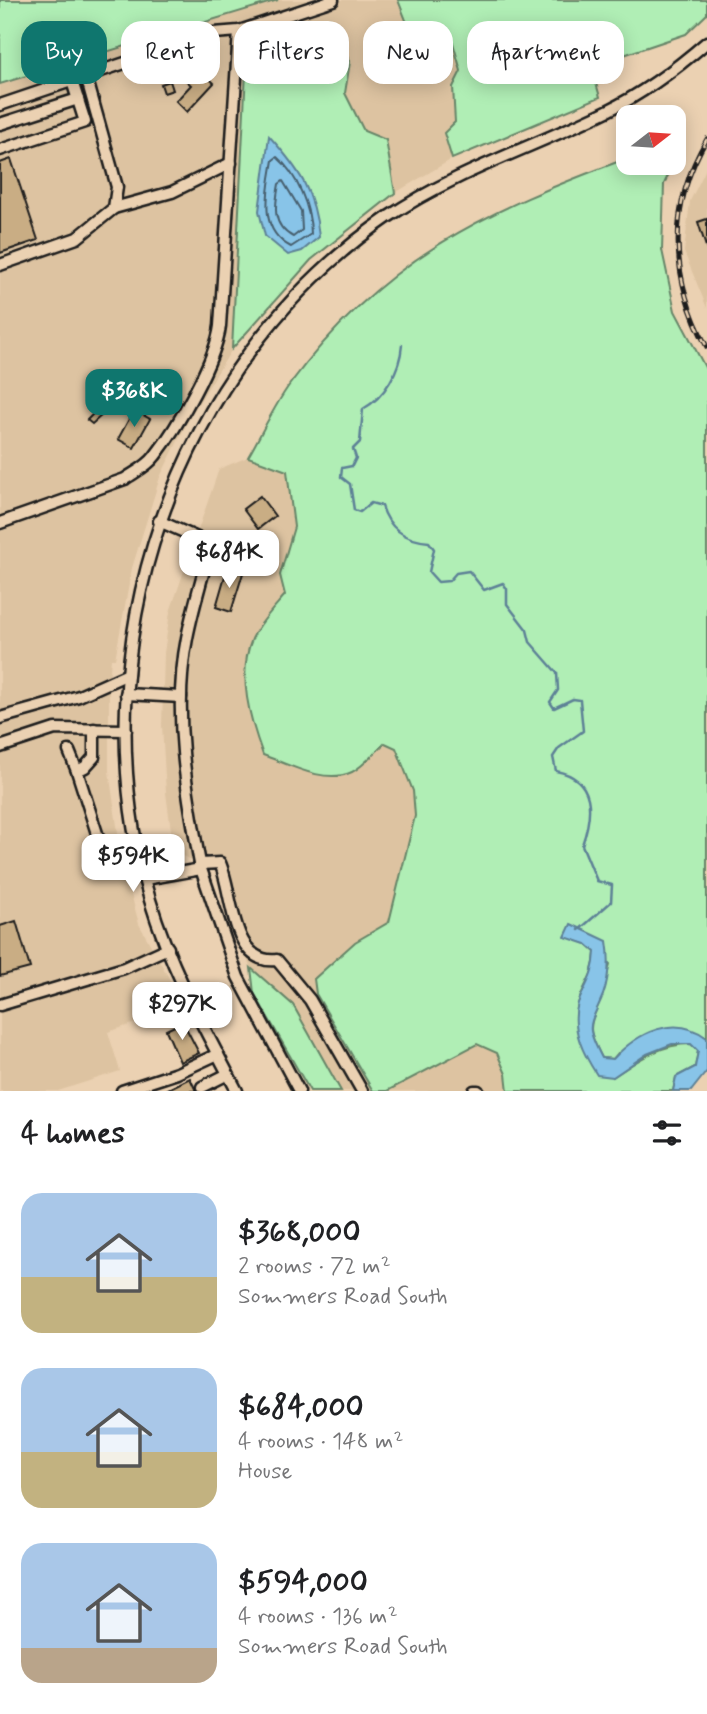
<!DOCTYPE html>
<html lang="en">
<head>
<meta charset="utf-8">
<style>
  body { margin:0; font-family:Mynerve,sans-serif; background:#f6f6f6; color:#202124; height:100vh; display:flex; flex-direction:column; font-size:26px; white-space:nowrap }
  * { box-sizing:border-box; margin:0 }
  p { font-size:23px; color:#757577 }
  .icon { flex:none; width:38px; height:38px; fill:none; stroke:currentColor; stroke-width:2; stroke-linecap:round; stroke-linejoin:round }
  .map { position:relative; height:1091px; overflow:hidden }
  .details { display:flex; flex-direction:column; background:#fff; flex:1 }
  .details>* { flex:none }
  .banner { position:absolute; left:21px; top:21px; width:665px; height:63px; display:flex; gap:14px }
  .needle { width:46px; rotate:73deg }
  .controls { position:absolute; left:616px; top:105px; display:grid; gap:14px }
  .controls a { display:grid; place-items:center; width:70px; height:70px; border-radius:14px; background:#fff; box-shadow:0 4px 18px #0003; font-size:35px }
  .price { position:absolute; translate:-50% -60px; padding:0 16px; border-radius:14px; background:#fff; color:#222; font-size:23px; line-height:46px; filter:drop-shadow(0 2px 4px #0008) }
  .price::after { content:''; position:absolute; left:50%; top:42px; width:21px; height:16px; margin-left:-10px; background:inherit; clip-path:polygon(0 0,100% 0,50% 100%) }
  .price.current { background:#0f766e; color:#fff }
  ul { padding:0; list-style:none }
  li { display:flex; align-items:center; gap:21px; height:175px; padding:0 21px }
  li span { display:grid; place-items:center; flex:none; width:196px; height:140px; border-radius:21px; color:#555 }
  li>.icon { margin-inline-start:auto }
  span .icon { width:84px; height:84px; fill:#fffc; stroke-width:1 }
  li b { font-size:30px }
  h2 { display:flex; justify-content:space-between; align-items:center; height:84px; padding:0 21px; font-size:30px }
  .tag { padding:0 24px; border-radius:21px; background:#fff; box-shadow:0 4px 18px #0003; font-size:24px; line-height:63px }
  .tag.current { background:#0f766e; color:#fff }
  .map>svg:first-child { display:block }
  .built { fill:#ddc3a1 }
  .green { fill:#b0eeb5; stroke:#668568; stroke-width:2 }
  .water { fill:#88c4e8; stroke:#5d8196; stroke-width:2 }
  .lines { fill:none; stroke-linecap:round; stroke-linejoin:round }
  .shore { stroke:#475f6e; stroke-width:2 }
  .stream { stroke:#5d8196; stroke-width:2.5 }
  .building { fill:#c9ad84; stroke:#1c1c1c; stroke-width:2 }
  .minor-casing { stroke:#1c1c1c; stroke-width:15 }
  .minor { stroke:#ebd1b2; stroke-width:10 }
  .rail-casing { stroke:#1c1c1c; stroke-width:5 }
  .rail { stroke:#ebd1b2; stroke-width:2.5; stroke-dasharray:8; stroke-linecap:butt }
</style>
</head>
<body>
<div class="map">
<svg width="707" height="1091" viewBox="0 0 707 1091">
  <rect width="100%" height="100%" fill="#ebd1b2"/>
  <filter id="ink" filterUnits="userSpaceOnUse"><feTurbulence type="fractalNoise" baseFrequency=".0143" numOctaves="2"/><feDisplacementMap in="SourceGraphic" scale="14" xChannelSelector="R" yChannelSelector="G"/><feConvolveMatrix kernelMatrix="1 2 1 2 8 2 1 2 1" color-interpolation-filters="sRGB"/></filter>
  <g filter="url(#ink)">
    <g class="built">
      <polygon points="278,0 398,0 413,38 451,35 461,71 453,87 455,122 444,134 452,159 395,193 386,140 364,132 345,93 349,61 246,72 232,349 190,417 160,477 132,568 115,659 111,659 109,681 109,771 122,860 139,924 185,1007 108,1032 120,1071 58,1091 0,1091 0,84"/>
      <polygon points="707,167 707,308 684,252 690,201"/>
      <polygon points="248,457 287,471 294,527 280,575 285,595 254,636 352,772 385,743 396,748 413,791 415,816 389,922 355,942 314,979 317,994 373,1091 341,1091 293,1005 251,968 226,911 218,873 174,852 166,793 162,726 164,653 170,612 219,469"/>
      <polygon points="477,1044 497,1053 506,1074 508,1091 387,1091"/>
    </g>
    <g class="green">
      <polygon points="0,0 278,0 0,84"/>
      <polygon points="398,0 707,0 707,14 686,34 591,66 600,97 452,159 444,133 455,122 453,87 461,71 451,36 413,38"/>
      <polygon points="330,18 350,62 345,93 364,131 386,140 395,193 311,260 232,349 246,72 282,42"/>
      <path d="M628 158V163H674L664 184 662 250 675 311 707 371V1038L706 1036 618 1053 613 1059 602 1058C585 1026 590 1026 602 996 606 987 607 974 610 964L586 944 595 952C594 977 584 983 578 1004 570 1030 599 1057 613 1077 638 1060 660 1044 691 1044L698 1051 695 1067 676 1077 673 1091H508L506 1074 497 1053 477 1044 387 1091H373L316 994 314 979 355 942 389 922 415 816 413 791 396 748 385 743C375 752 364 766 352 772 325 785 288 764 263 755 250 720 237 675 252 639 259 623 274 608 285 595L280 575 294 527 287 471 248 457C262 433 274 406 290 384 383 258 485 211 628 158Z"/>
      <polygon points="251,968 293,1005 341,1091 310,1091 254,993"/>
    </g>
    <g class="water">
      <path d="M269 136C299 169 315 192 319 237L302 251 288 255 265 236 259 211Z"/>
      <path d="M571 924 607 941C610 959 609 978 603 995 590 1027 584 1023 602 1058L613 1059C637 1033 675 1013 707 1038V1071L691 1091H673L676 1077 695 1067 698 1051 691 1044H672L647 1054 613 1077 597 1075C584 1055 570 1029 578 1003 586 983 594 976 595 952L586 944 565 937Z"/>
    </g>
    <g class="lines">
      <g class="shore">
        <path d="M277 157C297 174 311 208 311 234L291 247C257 229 268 192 273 160Z"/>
        <path d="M283 181 301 211 302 230 293 237C271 225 275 205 279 184Z"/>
      </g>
      <path class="stream" d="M402 345C400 370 385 397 363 409L360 442 353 449 356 458 352 466 342 468 341 477 350 484 354 510 360 512 371 503 382 506C389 529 405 540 429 542L434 549 429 572 438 582 449 581 456 573 469 571 484 590 503 583 507 589V604L527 630 530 642 557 673 558 690 550 702 554 708 573 699 580 700 583 731 559 748 553 757 556 771C596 779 593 813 582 845L597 881 612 885 611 902 579 930"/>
    </g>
    <g class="building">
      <polygon points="187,57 214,83 187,112 176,101 191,85 175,70"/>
      <polygon points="170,81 173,90 164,93 161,84"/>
      <polygon points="11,159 38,240 0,253 0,163"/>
      <polygon points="707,219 707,250 698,222"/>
      <polygon points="128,385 137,391 131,401 122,396"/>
      <polygon points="97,410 102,415 92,424 87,420"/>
      <polygon points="134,410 150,419 134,448 118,439"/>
      <polygon points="260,496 275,516 258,529 243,509"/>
      <polygon points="227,569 243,573 231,612 216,607"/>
      <polygon points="16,921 30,968 0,976 0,926"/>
      <polygon points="183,1022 199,1053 180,1062 166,1030"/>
      <polygon points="190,1078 196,1091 169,1091 168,1089"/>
    </g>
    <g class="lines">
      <g class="minor-casing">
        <g id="minor">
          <polyline points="0,105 214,33 239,31 333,0"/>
          <polyline points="0,124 78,99"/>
          <polyline points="0,150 85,122 72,81"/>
          <polyline points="114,208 172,192 231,163"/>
          <polyline points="0,265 77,238 114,208 117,187 86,76"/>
          <path d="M159 521 211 544C203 575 193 607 187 638 172 713 187 795 201 869"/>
          <path d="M0 523 125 479C135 472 148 466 155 456 177 428 216 360 220 326L239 31"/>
          <polyline points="126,694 181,697"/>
          <polyline points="0,718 79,696 128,674"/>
          <polyline points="94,729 94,757 85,767 77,771 101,846"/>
          <polyline points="0,747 55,729 126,730"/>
          <polyline points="69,751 77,771"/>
          <path d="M200 864 220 863C233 892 231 966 277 960L310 1000 362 1091"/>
          <polyline points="145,879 201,869 238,977 299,1091"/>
          <polyline points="0,1005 124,968 168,948"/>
          <polyline points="202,1087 228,1074"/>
          <polyline points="122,1091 177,1073 218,1054"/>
          <path d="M237 1091C205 1030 170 967 150 900 76 652 174 364 388 217 456 171 534 147 607 111 642 94 677 68 707 42"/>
          <polyline points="474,1091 478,1091"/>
        </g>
      </g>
      <use href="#minor" class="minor"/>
      <g class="rail-casing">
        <path id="rail" d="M707 139C667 206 670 279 707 347"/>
      </g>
      <use href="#rail" class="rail"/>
    </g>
  </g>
</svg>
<div class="controls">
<a><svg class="needle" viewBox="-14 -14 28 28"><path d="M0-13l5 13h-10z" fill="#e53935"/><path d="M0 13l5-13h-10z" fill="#757577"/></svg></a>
</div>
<b class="price current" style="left:134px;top:429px">$368K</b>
<b class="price" style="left:229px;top:590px">$684K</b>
<b class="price" style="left:133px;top:894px">$594K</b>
<b class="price" style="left:182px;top:1042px">$297K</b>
<div class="banner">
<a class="tag current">Buy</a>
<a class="tag">Rent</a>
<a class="tag">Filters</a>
<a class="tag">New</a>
<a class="tag">Apartment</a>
</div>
</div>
<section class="details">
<h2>4 homes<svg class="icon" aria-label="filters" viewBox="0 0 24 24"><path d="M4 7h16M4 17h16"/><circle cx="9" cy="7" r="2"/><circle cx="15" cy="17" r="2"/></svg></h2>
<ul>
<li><span style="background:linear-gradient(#a9c7e8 60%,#c2b280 0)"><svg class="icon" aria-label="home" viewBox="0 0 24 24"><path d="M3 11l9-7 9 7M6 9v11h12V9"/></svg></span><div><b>$368,000</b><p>2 rooms · 72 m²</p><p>Sommers Road South</p></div></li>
<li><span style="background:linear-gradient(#a9c7e8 60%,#c2b280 0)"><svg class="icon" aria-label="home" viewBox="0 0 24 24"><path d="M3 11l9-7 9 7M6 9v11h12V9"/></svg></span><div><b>$684,000</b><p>4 rooms · 148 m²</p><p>House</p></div></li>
<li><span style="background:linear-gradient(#a9c7e8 75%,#b9a48a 0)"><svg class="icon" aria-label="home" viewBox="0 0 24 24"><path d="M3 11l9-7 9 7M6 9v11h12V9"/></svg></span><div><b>$594,000</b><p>4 rooms · 136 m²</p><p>Sommers Road South</p></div></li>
</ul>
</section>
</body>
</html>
